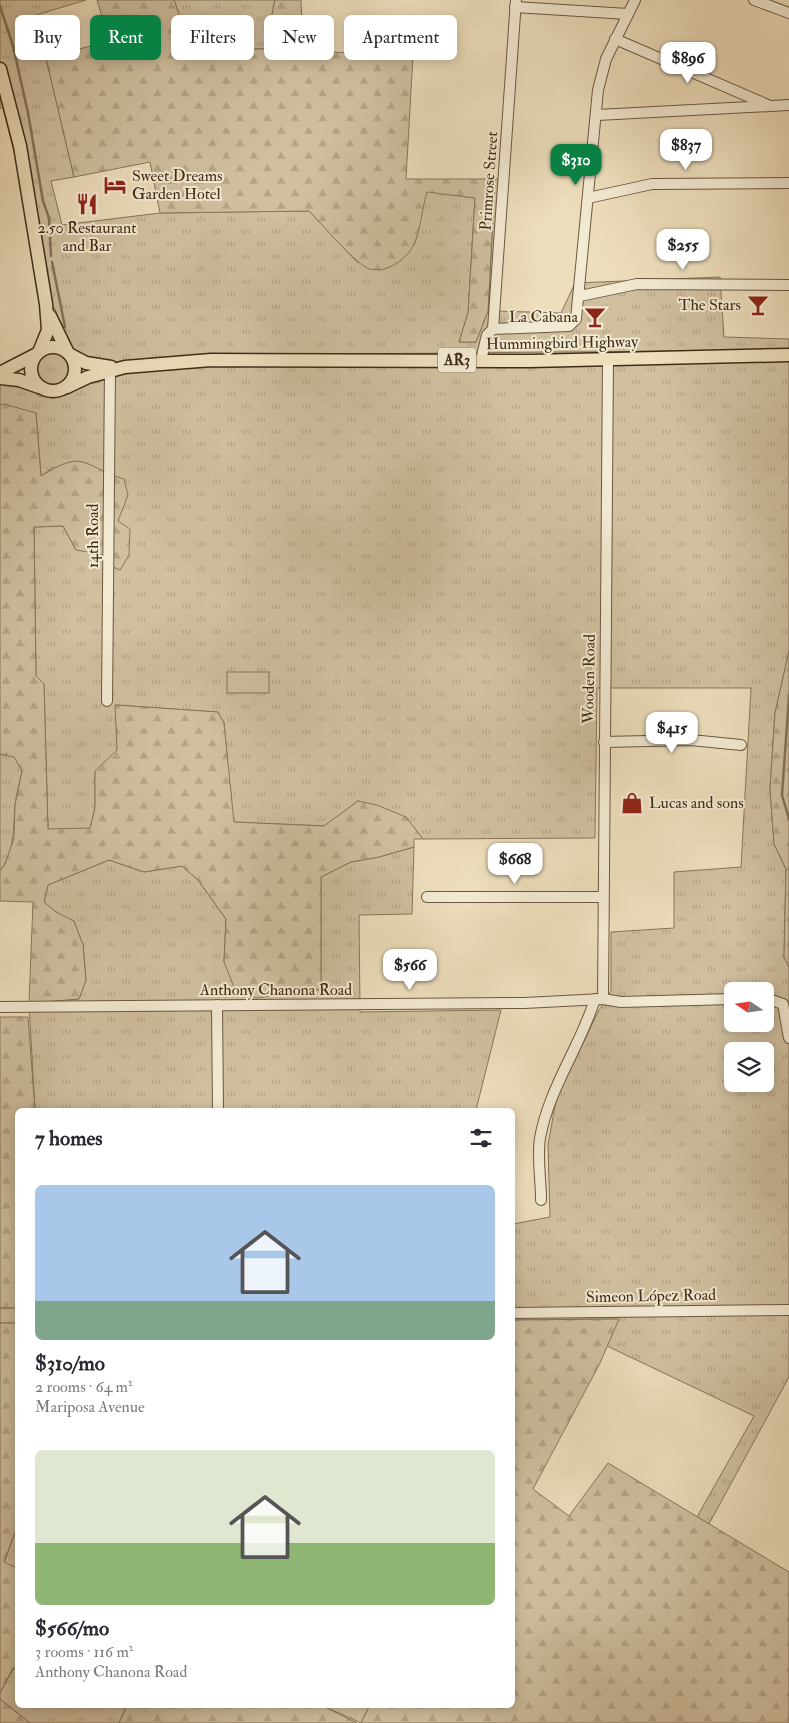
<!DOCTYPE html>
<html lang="en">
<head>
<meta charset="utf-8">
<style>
  body { margin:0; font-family:"IM FELL Double Pica",serif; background:#f2f2f3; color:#2b2b33; height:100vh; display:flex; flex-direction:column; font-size:19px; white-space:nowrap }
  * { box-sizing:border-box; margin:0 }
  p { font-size:16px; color:#7c7c81 }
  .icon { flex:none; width:28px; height:28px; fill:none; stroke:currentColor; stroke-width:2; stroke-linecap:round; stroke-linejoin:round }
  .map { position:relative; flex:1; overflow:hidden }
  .drawer { position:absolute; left:15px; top:1108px; width:500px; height:600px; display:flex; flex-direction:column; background:#fff; border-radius:8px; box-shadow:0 2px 12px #0003 }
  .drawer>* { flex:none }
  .guide { position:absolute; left:15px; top:15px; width:500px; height:45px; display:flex; gap:10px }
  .needle { width:32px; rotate:283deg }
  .tools { position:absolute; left:724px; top:982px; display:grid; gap:10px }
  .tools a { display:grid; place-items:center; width:50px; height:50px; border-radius:8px; background:#fff; box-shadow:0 2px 12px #0003; font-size:25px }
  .price { position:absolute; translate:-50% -42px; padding:0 11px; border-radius:10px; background:#fff; color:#222; font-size:16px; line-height:32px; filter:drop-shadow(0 1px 2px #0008) }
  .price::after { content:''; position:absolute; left:50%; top:30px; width:15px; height:11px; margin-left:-8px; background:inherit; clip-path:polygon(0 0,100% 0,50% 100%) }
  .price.current { background:#0b8043; color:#fff }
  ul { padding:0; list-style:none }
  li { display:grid; align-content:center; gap:10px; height:265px; padding:0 20px }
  li span { display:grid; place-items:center; height:155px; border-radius:8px; color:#555 }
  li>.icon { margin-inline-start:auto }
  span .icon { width:90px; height:90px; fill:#fffc; stroke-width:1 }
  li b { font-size:21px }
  h2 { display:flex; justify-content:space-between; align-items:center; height:60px; padding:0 20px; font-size:21px }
  .tag { padding:0 18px; border-radius:8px; background:#fff; box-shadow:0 2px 12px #0003; font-size:18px; line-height:45px }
  .tag.current { background:#0b8043; color:#fff }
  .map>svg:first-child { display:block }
  .grass { fill:url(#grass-tufts); stroke:#88765a; fill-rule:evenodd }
  .forest { fill:url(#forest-firs); stroke:#88765a }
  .pitch { fill:#d0c0a0; stroke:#88765a }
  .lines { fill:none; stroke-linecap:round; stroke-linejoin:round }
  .stream { stroke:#847257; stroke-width:2.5 }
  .minor-casing { stroke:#6b583f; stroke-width:12 }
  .major-casing { stroke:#402c15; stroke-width:15 }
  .minor { stroke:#f3ead3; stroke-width:10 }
  .major { stroke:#eddebc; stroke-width:12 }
  .labels { text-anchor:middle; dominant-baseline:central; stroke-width:4; stroke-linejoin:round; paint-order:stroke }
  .shield { fill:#f3ead3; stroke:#76654e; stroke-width:1 }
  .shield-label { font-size:15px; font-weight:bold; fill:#402c15 }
  .poi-label { font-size:16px; fill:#402c15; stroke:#f3ead3; text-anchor:start }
  .street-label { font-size:16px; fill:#402c15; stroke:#f3ead3 }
</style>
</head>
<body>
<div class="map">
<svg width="789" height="1723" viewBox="0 0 789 1723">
  <defs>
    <pattern id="grass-tufts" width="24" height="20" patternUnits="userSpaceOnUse" patternTransform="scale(1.25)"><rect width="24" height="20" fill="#d0c0a0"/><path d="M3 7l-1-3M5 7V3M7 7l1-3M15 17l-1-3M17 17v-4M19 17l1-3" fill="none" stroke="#b4a589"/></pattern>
    <pattern id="forest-firs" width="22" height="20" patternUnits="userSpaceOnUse" patternTransform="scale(1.25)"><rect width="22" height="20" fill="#d0c0a0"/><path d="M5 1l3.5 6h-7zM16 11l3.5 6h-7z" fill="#b4a589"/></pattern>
  </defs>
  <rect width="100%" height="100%" fill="#eddebc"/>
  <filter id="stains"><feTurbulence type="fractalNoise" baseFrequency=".004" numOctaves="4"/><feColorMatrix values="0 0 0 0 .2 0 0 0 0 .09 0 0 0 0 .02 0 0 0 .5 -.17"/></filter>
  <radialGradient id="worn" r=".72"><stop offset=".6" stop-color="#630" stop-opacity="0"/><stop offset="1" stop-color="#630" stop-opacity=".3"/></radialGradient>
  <g class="grass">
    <path d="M0 0H86L36 15 74 177 51 181 62 225 160 213 309 211 358 263 415 243 426 191 475 198 468 313 459 342H476L488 311 495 179H506L496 311 561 313 575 283 720 277 724 337 789 339V350L229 355 102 363C73 360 61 334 55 308L44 310 25 196 3 108H0Z"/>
    <polygon points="174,0 275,0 265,49 191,48"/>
    <circle cx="52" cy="369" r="17"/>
    <path d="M789 359V651L775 713 770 789 774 844 786 869 784 957 789 967V1377L709 1524 697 1517 754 1416 607 1346 618 1319 513 1320V1224L550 1217 548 1145 556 1100 598 1012 611 991V932L674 928V872L741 867 751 688H597L595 838 423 839 405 817 358 801 325 826 233 822 224 723 218 712 116 705 117 750 95 772V808L90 829 48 830 44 684 36 677 34 527 63 526 76 550 118 521 54 467 41 476 36 413 0 405V382L29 388 39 396 54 398 68 394 84 383 106 375 164 367ZM732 991H765V1024H732ZM732 1051H765V1084H732Z"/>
    <path d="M0 754 14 756 22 771C20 782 16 794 15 806 13 830 15 851 0 871Z"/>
    <polygon points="414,847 412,914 359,915 360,1012 501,1010 476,1110 35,1110 29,1003 79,999 86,980 83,945 74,922 56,912 44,902 48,885 109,860 144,872 182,866 198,880 226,919 224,962 321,989 321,877 351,862 379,857"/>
    <polygon points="0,1308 17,1308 17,1326 16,1323 0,1323"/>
    <polygon points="17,1527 17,1568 4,1563"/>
    <polygon points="17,1667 18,1705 127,1705 119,1723 30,1723 0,1699 0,1693 14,1668"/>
    <polygon points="321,1705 370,1705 361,1723"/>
  </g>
  <g class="forest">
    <path d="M97 0H174L191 48 265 49 275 0H301L303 51 413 55 406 179H495L488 311 476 342H459L468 313 475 198 427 192C422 208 421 229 414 244 407 259 388 273 370 269 357 266 321 223 309 211L160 213 150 162 74 177 46 58 109 41Z"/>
    <path d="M4 404 36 413 41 476C86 448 81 466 124 479L128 495 118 521 130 529 129 555 120 570 107 564 105 555 76 550 63 526 34 527 36 676 44 684 48 829 90 828 95 808V771L117 750 115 705 218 712 224 723 234 822 324 826 358 801 377 805 406 817 423 839H414V847L379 857 351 862 321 877V989L256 998 235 990 224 962 226 919 198 880 182 866 144 872 109 860 48 885 44 902 56 912 74 921 83 945 86 980 79 999 29 1003 33 902 0 901V871L5 864 14 838 15 805 22 771 14 757 0 754V405Z"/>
    <polygon points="789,651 789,967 784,957 786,869 774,844 770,789 775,713"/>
    <polygon points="0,1017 28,1017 35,1110 18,1110 17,1308 0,1308"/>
    <polygon points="619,1319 600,1363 533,1489 569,1516 608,1463 789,1572 789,1723 361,1723 370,1705 512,1705 513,1320"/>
    <polygon points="0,1323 17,1323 18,1326 17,1527 4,1562 17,1568 18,1667 13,1668 0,1693"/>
    <polygon points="0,1699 30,1723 0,1723"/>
    <polygon points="127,1705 321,1705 357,1723 119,1723"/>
  </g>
  <rect class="pitch" x="227" y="672" width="42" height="21"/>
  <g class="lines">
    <g class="stream">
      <polyline points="0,6 13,46 28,113 43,201 49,218 51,256"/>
      <polyline points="52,262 65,327"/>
      <polyline points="789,696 782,795 789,819"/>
    </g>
    <g class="minor-casing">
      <g id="minor">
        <polyline points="754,0 789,13"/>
        <polyline points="515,7 628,14"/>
        <polyline points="615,39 768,105"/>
        <polyline points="597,115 789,105"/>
        <polyline points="588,198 652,184 789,183"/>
        <polyline points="580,296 637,284 789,285"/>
        <polyline points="493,329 569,326 576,319 598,90 606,59 635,0"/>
        <polyline points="481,360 487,335 493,329 516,0"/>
        <polyline points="107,701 110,370"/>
        <polyline points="604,742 691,740 741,745"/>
        <polyline points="427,897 602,897"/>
        <polyline points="765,998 783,1004 789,1038"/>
        <polyline points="603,999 608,360"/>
        <polyline points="217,1005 218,1110"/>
        <polyline points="0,1007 524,1003 603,999 621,1002 732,999"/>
        <path d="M541 1200C541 1179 537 1158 540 1138 549 1088 580 1047 595 999"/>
        <polyline points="512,1313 789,1310"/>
      </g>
    </g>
    <g class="major-casing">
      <g id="major">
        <polyline points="0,69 20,146 46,304 48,330 39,352"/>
        <polyline points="50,316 67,351"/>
        <circle cx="53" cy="369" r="22"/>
        <polyline points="71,355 86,363 111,367"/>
        <polyline points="0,373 35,355"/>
        <polyline points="0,378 19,380 39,387"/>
        <polyline points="67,387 88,377 125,367 211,360 530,361 789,355"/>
      </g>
    </g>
    <use href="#minor" class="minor"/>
    <use href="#major" class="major"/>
  </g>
  <defs>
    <g id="hotel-bare" transform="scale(1.725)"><path d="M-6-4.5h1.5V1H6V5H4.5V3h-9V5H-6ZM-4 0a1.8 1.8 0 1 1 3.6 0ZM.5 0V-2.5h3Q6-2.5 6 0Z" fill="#8f2418" stroke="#f3ead3" stroke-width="2.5" paint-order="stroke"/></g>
    <g id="restaurant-bare" transform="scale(1.725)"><path d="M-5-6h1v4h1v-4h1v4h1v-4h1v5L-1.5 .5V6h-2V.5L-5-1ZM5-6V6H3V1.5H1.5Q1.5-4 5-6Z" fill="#8f2418" stroke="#f3ead3" stroke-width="2.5" paint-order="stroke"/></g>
    <g id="bar-bare" transform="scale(1.725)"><path d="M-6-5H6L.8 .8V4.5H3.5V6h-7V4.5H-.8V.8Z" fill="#8f2418" stroke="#f3ead3" stroke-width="2.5" paint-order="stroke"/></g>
    <g id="shop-bare" transform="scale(1.725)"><path d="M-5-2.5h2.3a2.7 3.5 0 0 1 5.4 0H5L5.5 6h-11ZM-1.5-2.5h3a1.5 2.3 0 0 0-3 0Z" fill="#8f2418" stroke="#f3ead3" stroke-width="2.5" paint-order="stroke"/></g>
  </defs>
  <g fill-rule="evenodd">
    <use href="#hotel-bare" x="115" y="185"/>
    <use href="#restaurant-bare" x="87" y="204"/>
    <use href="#bar-bare" x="758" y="305"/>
    <use href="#bar-bare" x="595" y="317"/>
    <use href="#shop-bare" x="632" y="803"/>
  </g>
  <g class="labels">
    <rect class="shield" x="438" y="347.5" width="38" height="25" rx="4"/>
    <g class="shield-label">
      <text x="457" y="360">AR3</text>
    </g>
    <g class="poi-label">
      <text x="132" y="176">Sweet Dreams<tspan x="132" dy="18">Garden Hotel</tspan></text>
      <text x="87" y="228" text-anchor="middle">2.50 Restaurant<tspan x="87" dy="18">and Bar</tspan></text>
      <text x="741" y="305" text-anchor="end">The Stars</text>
      <text x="578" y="317" text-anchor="end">La Cabana</text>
      <text x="649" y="803">Lucas and sons</text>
    </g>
    <g class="street-label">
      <text transform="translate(489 181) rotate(-86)">Primrose Street</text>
      <text transform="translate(562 343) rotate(-1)">Hummingbird Highway</text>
      <text transform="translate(93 536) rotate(-90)">14th Road</text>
      <text transform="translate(589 679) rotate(-89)">Wooden Road</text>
      <text x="276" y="990">Anthony Chanona Road</text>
      <text transform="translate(651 1296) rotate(-1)">Simeon López Road</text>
    </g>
  </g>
  <rect width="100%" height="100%" filter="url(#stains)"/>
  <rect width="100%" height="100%" fill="url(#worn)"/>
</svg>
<div class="tools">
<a><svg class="needle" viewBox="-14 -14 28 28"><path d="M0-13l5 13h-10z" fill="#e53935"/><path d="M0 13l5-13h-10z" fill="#7c7c81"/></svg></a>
<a><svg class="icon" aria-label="layers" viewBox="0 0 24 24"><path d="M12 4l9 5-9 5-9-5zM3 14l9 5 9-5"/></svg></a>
</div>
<b class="price" style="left:688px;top:84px">$896</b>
<b class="price" style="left:686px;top:171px">$837</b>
<b class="price current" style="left:576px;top:186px">$310</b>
<b class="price" style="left:683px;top:271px">$255</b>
<b class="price" style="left:672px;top:754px">$415</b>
<b class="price" style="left:515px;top:885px">$668</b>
<b class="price" style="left:410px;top:991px">$566</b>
<div class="guide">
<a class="tag">Buy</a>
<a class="tag current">Rent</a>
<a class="tag">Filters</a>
<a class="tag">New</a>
<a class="tag">Apartment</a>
</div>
<section class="drawer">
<h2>7 homes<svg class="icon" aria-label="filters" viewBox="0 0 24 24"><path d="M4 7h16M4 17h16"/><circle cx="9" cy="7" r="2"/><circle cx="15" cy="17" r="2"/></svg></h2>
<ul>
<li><span style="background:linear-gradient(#a9c7e8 75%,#7fa58c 0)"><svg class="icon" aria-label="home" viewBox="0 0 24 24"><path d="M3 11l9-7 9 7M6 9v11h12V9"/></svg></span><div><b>$310/mo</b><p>2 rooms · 64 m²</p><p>Mariposa Avenue</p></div></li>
<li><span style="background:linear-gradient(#dfe7d0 60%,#8fb573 0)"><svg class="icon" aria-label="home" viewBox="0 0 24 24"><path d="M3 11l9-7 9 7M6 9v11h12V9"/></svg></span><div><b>$566/mo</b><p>3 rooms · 116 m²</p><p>Anthony Chanona Road</p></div></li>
</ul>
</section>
</div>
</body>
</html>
